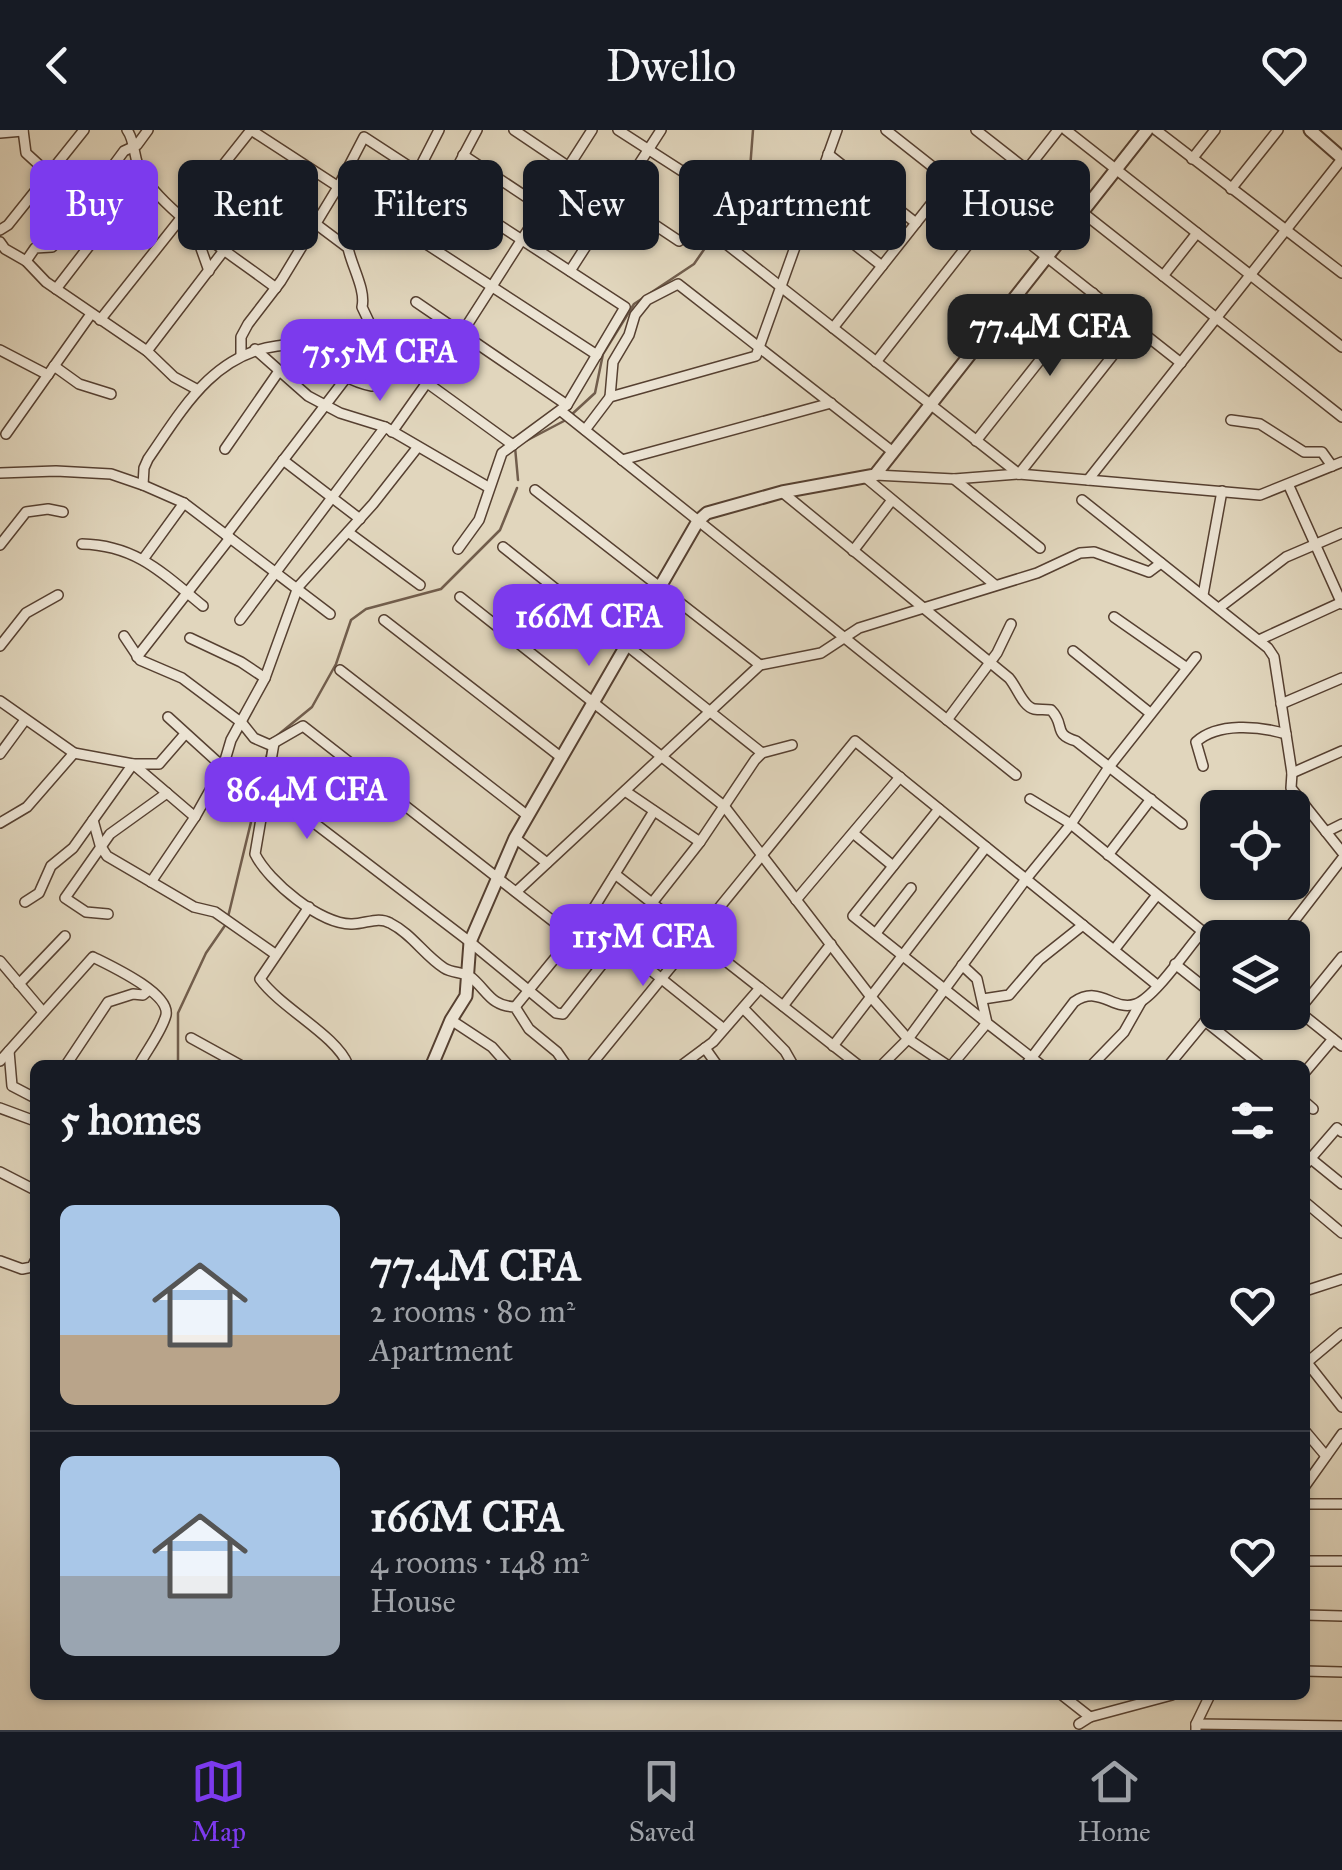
<!DOCTYPE html>
<html lang="en">
<head>
<meta charset="utf-8">
<style>
  body { margin:0; font-family:"IM FELL Great Primer",serif; background:#20242c; color:#f1f3f6; height:100vh; display:flex; flex-direction:column; font-size:38px; white-space:nowrap }
  * { box-sizing:border-box; margin:0 }
  p { font-size:32px; color:#9ea1a6 }
  .icon { flex:none; width:55px; height:55px; fill:none; stroke:currentColor; stroke-width:2; stroke-linecap:round; stroke-linejoin:round }
  .map { position:relative; flex:1; overflow:hidden }
  .sheet { position:absolute; left:30px; top:930px; width:1280px; height:640px; display:flex; flex-direction:column; background:#171b24; border-radius:15px; box-shadow:0 2px 8px #0004 }
  .sheet>* { flex:none }
  .guide { position:absolute; left:30px; top:30px; width:1282px; height:90px; display:flex; gap:20px }
  .fabs { position:absolute; left:1200px; top:660px; display:grid; gap:20px }
  .fabs a { display:grid; place-items:center; width:110px; height:110px; border-radius:15px; background:#171b24; box-shadow:0 2px 8px #0004; font-size:50px }
  .price { position:absolute; translate:-50% -85px; padding:0 22px; border-radius:20px; background:#7c3aed; color:#fff; font-size:32px; line-height:65px; filter:drop-shadow(0 2px 5px #0008) }
  .price::after { content:''; position:absolute; left:50%; top:60px; width:30px; height:22px; margin-left:-15px; background:inherit; clip-path:polygon(0 0,100% 0,50% 100%) }
  .price.selected { background:#222; color:#fff }
  ul { padding:0; list-style:none }
  li { display:flex; align-items:center; gap:30px; height:250px; padding:0 30px }
  li+li { border-top:2px solid #363941 }
  li span { display:grid; place-items:center; flex:none; width:280px; height:200px; border-radius:15px; color:#555 }
  li>.icon { margin-inline-start:auto }
  span .icon { width:120px; height:120px; fill:#fffc; stroke-width:1 }
  li b { font-size:42px }
  h2 { display:flex; justify-content:space-between; align-items:center; height:120px; padding:0 30px; font-size:42px }
  .tag { padding:0 35px; border-radius:15px; background:#171b24; box-shadow:0 2px 8px #0004; font-size:35px; line-height:90px }
  .tag.selected { background:#7c3aed; color:#fff }
  header { display:flex; justify-content:space-between; align-items:center; height:130px; padding:0 30px; background:#171b24; font-size:45px; font-weight:600 }
  .tabs { display:flex; justify-content:space-around; align-items:center; height:140px; border-top:2px solid #363941; background:#171b24; font-size:28px; color:#9ea1a6 }
  .tabs a { display:grid; justify-items:center; gap:5px }
  .tabs .selected { color:#7c3aed }
  .map>svg:first-child { display:block }
  .lines { fill:none; stroke-linecap:round; stroke-linejoin:round }
  .stream { stroke:#715d4c; stroke-width:2.5 }
  .minor-casing { stroke:#564031; stroke-width:12 }
  .tertiary-casing { stroke:#564031; stroke-width:15 }
  .minor { stroke:#ece4d4; stroke-width:9 }
  .tertiary { stroke:#ece4d4; stroke-width:11 }
</style>
</head>
<body>
<header><svg class="icon" aria-label="back" viewBox="0 0 24 24"><path d="M15 5l-7 7 7 7"/></svg>Dwello<svg class="icon" aria-label="heart" viewBox="0 0 24 24"><path d="M12 20l-8-8c-3-5 5-10 8-4 3-6 11-1 8 4z"/></svg></header>
<div class="map">
<svg width="1342" height="1600" viewBox="0 0 1342 1600">
  <rect width="100%" height="100%" fill="#e1d6bd"/>
  <filter id="stains"><feTurbulence type="fractalNoise" baseFrequency=".002" numOctaves="4"/><feColorMatrix values="0 0 0 0 .2 0 0 0 0 .09 0 0 0 0 .02 0 0 0 .5 -.17"/></filter>
  <radialGradient id="worn" r=".72"><stop offset=".6" stop-color="#630" stop-opacity="0"/><stop offset="1" stop-color="#630" stop-opacity=".3"/></radialGradient>
  <g class="lines">
    <g class="stream">
      <polyline points="570,286 595,263 603,224 634,174 694,134 712,108 740,79 750,39 753,0"/>
      <polyline points="522,313 564,291"/>
      <polyline points="515,317 518,350"/>
      <polyline points="273,609 312,577 336,534 351,490 366,479 441,459 500,400 517,358"/>
      <polyline points="261,651 268,620"/>
      <polyline points="228,787 259,659"/>
      <polyline points="178,935 178,883 206,823 226,794"/>
    </g>
    <g class="minor-casing">
      <g id="minor">
        <polyline points="23,0 26,23 49,44"/>
        <path d="M127 0C136 12 133 30 142 44 166 84 238 129 276 158"/>
        <polyline points="251,0 597,225"/>
        <polyline points="514,0 569,37"/>
        <polyline points="618,0 730,72"/>
        <polyline points="886,0 1181,233"/>
        <polyline points="976,0 1027,40"/>
        <polyline points="1066,0 1342,217"/>
        <polyline points="1156,0 1342,143"/>
        <polyline points="0,3 23,1"/>
        <polyline points="828,24 916,93"/>
        <polyline points="463,25 543,78"/>
        <polyline points="1192,29 1215,0"/>
        <polyline points="1231,59 1278,0"/>
        <polyline points="616,69 679,111"/>
        <polyline points="809,79 882,136"/>
        <polyline points="1082,82 1342,287"/>
        <polyline points="392,92 439,0"/>
        <path d="M316 94 348 118C352 137 366 160 362 177L371 196"/>
        <polyline points="193,96 209,141"/>
        <polyline points="0,100 8,95 84,0"/>
        <polyline points="419,109 477,0"/>
        <polyline points="0,112 5,119 26,131 46,152 147,221 174,247 198,260"/>
        <polyline points="725,113 1019,344"/>
        <polyline points="26,131 35,118 52,117 57,112 124,21 137,15 148,0"/>
        <polyline points="570,141 661,0"/>
        <polyline points="1163,146 1197,103"/>
        <polyline points="56,159 143,46"/>
        <polyline points="416,172 567,275"/>
        <polyline points="100,190 251,0"/>
        <polyline points="833,198 950,50"/>
        <polyline points="255,219 308,266 340,283 385,297 488,357"/>
        <polyline points="0,220 48,245"/>
        <polyline points="147,221 225,119"/>
        <polyline points="241,224 241,207 248,194 281,151 338,57 364,7 625,177 567,275 502,323 479,390 458,419"/>
        <polyline points="390,226 513,315"/>
        <polyline points="876,232 1058,0"/>
        <polyline points="54,236 79,254 111,264"/>
        <polyline points="610,267 613,232 629,205 635,185 647,170 678,154 893,322"/>
        <polyline points="561,281 1016,645"/>
        <polyline points="1231,290 1260,294 1304,322 1322,322 1332,336"/>
        <polyline points="585,300 610,267 756,226 837,0"/>
        <polyline points="392,302 462,203 592,0"/>
        <polyline points="6,304 91,184"/>
        <polyline points="976,311 1093,163"/>
        <polyline points="225,319 279,241"/>
        <polyline points="283,330 360,389"/>
        <polyline points="622,330 831,273"/>
        <polyline points="0,343 56,341 111,344 143,355 184,373 330,484"/>
        <polyline points="1019,344 1136,196"/>
        <polyline points="875,345 954,349 1019,344 1260,365 1342,332"/>
        <polyline points="865,347 995,455"/>
        <polyline points="954,349 1040,418"/>
        <polyline points="1088,350 1342,29"/>
        <path d="M143 355 144 338 148 329C182 280 213 224 277 216 286 215 299 212 308 216 333 228 335 249 372 256"/>
        <polyline points="1289,356 1342,474"/>
        <polyline points="535,360 760,535"/>
        <path d="M782 362 1009 548C1017 557 1023 577 1034 579 1040 580 1045 579 1051 580 1066 595 1052 604 1076 611L1182 694"/>
        <polyline points="1082,370 1268,518 1274,527 1292,643 1291,658 1342,722"/>
        <polyline points="348,402 420,455"/>
        <polyline points="226,405 346,248"/>
        <path d="M82 414C136 415 164 444 203 476"/>
        <polyline points="0,415 26,382 48,379 63,382"/>
        <polyline points="503,417 762,623"/>
        <polyline points="853,421 892,370"/>
        <polyline points="144,428 184,373"/>
        <polyline points="1203,465 1222,361"/>
        <polyline points="460,467 724,676 871,867 908,909 947,935"/>
        <polyline points="1219,478 1286,427 1342,403"/>
        <polyline points="1114,487 1187,538"/>
        <polyline points="240,490 385,297"/>
        <polyline points="384,490 562,628"/>
        <polyline points="124,506 140,530 182,548 242,593 254,608 270,615 303,596 572,806"/>
        <polyline points="190,508 241,532 265,548"/>
        <polyline points="1259,510 1342,472"/>
        <polyline points="0,516 26,483 58,465"/>
        <polyline points="1073,521 1150,583"/>
        <polyline points="137,527 230,408"/>
        <polyline points="340,540 528,686"/>
        <polyline points="0,571 74,623 133,634 159,634 185,604"/>
        <polyline points="1281,574 1342,548"/>
        <polyline points="168,587 223,637 271,660 470,812 556,883 563,884 618,814"/>
        <polyline points="947,590 997,523 1011,494"/>
        <path d="M274 613 255 724C268 751 321 795 352 794 366 794 378 786 390 793 412 804 424 825 444 838 453 844 464 841 472 848 488 862 491 876 515 877L529 899 557 922 566 935"/>
        <polyline points="0,624 25,590"/>
        <path d="M1203 636 1196 612C1218 592 1259 596 1286 604"/>
        <polyline points="1292,643 1342,621"/>
        <polyline points="625,661 700,712"/>
        <polyline points="1030,669 1071,694 1218,814"/>
        <polyline points="939,679 853,786 987,893 952,935"/>
        <polyline points="93,690 100,715 107,726 194,777 215,782 275,824"/>
        <polyline points="0,693 27,677 74,623"/>
        <polyline points="1292,694 1306,677"/>
        <polyline points="1326,702 1342,694"/>
        <polyline points="853,703 893,736"/>
        <polyline points="515,708 547,733"/>
        <polyline points="1108,725 1151,669"/>
        <polyline points="615,744 858,935"/>
        <polyline points="151,752 195,687 223,637 231,610 265,548 298,457 373,374 417,318"/>
        <polyline points="516,762 760,535 821,523 859,498 1037,443 1080,423 1094,422 1149,442 1161,433"/>
        <polyline points="1233,764 1242,752"/>
        <polyline points="796,770 900,647"/>
        <polyline points="25,772 39,763 51,736 73,718 133,634 195,687"/>
        <polyline points="652,773 700,712 755,630 762,623 792,615"/>
        <path d="M309 777 260 849C282 879 336 905 348 935"/>
        <polyline points="108,784 86,782 65,768 110,704 167,663"/>
        <polyline points="587,789 724,899"/>
        <polyline points="876,803 911,758"/>
        <polyline points="1281,808 1342,729"/>
        <polyline points="1114,820 1157,765"/>
        <polyline points="0,831 43,882"/>
        <polyline points="962,835 977,849 987,893 1041,935"/>
        <polyline points="19,854 65,806"/>
        <polyline points="983,869 1009,865 1039,830 1083,795"/>
        <polyline points="783,876 831,814"/>
        <polyline points="1292,876 1342,916"/>
        <polyline points="515,877 587,789 654,681"/>
        <polyline points="743,878 785,921 793,935"/>
        <polyline points="1298,881 1342,827"/>
        <polyline points="451,890 492,917 508,935"/>
        <polyline points="1205,891 1260,935"/>
        <polyline points="191,908 240,935"/>
        <polyline points="833,916 986,717"/>
        <polyline points="705,918 717,935"/>
        <polyline points="9,921 12,956 35,968"/>
        <path d="M0 931 93 827C111 836 170 863 166 885 162 901 147 920 139 935"/>
        <polyline points="66,935 108,872 133,864 143,865 149,860"/>
        <polyline points="591,935 855,611 1157,855"/>
        <polyline points="682,935 713,912 760,858"/>
        <polyline points="882,935 908,909 1026,749 1071,694 1109,637 1196,527"/>
        <path d="M1026 935 1074 872C1100 854 1113 882 1136 874 1155 867 1187 819 1202 802"/>
        <polyline points="1092,935 1124,902 1141,872"/>
        <polyline points="1169,935 1216,878 1209,861 1175,834"/>
        <polyline points="1305,942 1333,909"/>
        <polyline points="1305,972 1313,979"/>
        <polyline points="0,978 35,991"/>
        <polyline points="1305,1024 1342,1054"/>
        <polyline points="1305,1035 1337,998 1342,1002"/>
        <polyline points="0,1042 35,1060"/>
        <polyline points="1305,1072 1342,1103"/>
        <polyline points="0,1131 22,1139 32,1137 35,1131"/>
        <polyline points="1305,1161 1342,1149"/>
        <polyline points="1305,1230 1342,1277"/>
        <polyline points="1305,1234 1342,1203"/>
        <polyline points="1305,1301 1326,1326"/>
        <polyline points="1305,1356 1342,1304"/>
        <polyline points="1305,1374 1342,1374"/>
        <polyline points="1305,1431 1342,1431"/>
        <polyline points="1305,1485 1342,1486"/>
        <polyline points="1305,1541 1342,1542"/>
        <polyline points="1062,1565 1090,1587"/>
        <polyline points="1079,1594 1090,1587 1172,1565"/>
        <polyline points="1196,1594 1342,1596"/>
        <polyline points="1196,1600 1196,1594 1210,1565"/>
      </g>
    </g>
    <g class="tertiary-casing">
      <g id="tertiary">
        <polyline points="1310,0 1342,28"/>
        <polyline points="432,935 451,890 466,866 470,812 515,708 698,391 707,383 782,362 875,345 1147,0"/>
      </g>
    </g>
    <use href="#minor" class="minor"/>
    <use href="#tertiary" class="tertiary"/>
  </g>
  <rect width="100%" height="100%" filter="url(#stains)"/>
  <rect width="100%" height="100%" fill="url(#worn)"/>
</svg>
<div class="fabs">
<a><svg class="icon" aria-label="locate" viewBox="0 0 24 24"><circle cx="12" cy="12" r="6"/><path d="M12 2v4M12 18v4M2 12h4M18 12h4"/></svg></a>
<a><svg class="icon" aria-label="layers" viewBox="0 0 24 24"><path d="M12 4l9 5-9 5-9-5zM3 14l9 5 9-5"/></svg></a>
</div>
<b class="price selected" style="left:1050px;top:249px">77.4M CFA</b>
<b class="price" style="left:380px;top:274px">75.5M CFA</b>
<b class="price" style="left:589px;top:539px">166M CFA</b>
<b class="price" style="left:307px;top:712px">86.4M CFA</b>
<b class="price" style="left:643px;top:859px">115M CFA</b>
<div class="guide">
<a class="tag selected">Buy</a>
<a class="tag">Rent</a>
<a class="tag">Filters</a>
<a class="tag">New</a>
<a class="tag">Apartment</a>
<a class="tag">House</a>
</div>
<section class="sheet">
<h2>5 homes<svg class="icon" aria-label="filters" viewBox="0 0 24 24"><path d="M4 7h16M4 17h16"/><circle cx="9" cy="7" r="2"/><circle cx="15" cy="17" r="2"/></svg></h2>
<ul>
<li><span style="background:linear-gradient(#a9c7e8 65%,#b9a48a 0)"><svg class="icon" aria-label="home" viewBox="0 0 24 24"><path d="M3 11l9-7 9 7M6 9v11h12V9"/></svg></span><div><b>77.4M CFA</b><p>2 rooms · 80 m²</p><p>Apartment</p></div><svg class="icon" aria-label="heart" viewBox="0 0 24 24"><path d="M12 20l-8-8c-3-5 5-10 8-4 3-6 11-1 8 4z"/></svg></li>
<li><span style="background:linear-gradient(#a9c7e8 60%,#9aa5b1 0)"><svg class="icon" aria-label="home" viewBox="0 0 24 24"><path d="M3 11l9-7 9 7M6 9v11h12V9"/></svg></span><div><b>166M CFA</b><p>4 rooms · 148 m²</p><p>House</p></div><svg class="icon" aria-label="heart" viewBox="0 0 24 24"><path d="M12 20l-8-8c-3-5 5-10 8-4 3-6 11-1 8 4z"/></svg></li>
</ul>
</section>
</div>
<nav class="tabs">
<a class="selected"><svg class="icon" aria-label="map" viewBox="0 0 24 24"><path d="M3 6l6-2 6 2 6-2v14l-6 2-6-2-6 2zM9 4v14M15 6v14"/></svg>Map</a>
<a><svg class="icon" aria-label="saved" viewBox="0 0 24 24"><path d="M7 4h10v16l-5-4-5 4z"/></svg>Saved</a>
<a><svg class="icon" aria-label="home" viewBox="0 0 24 24"><path d="M3 11l9-7 9 7M6 9v11h12V9"/></svg>Home</a>
</nav>
</body>
</html>
